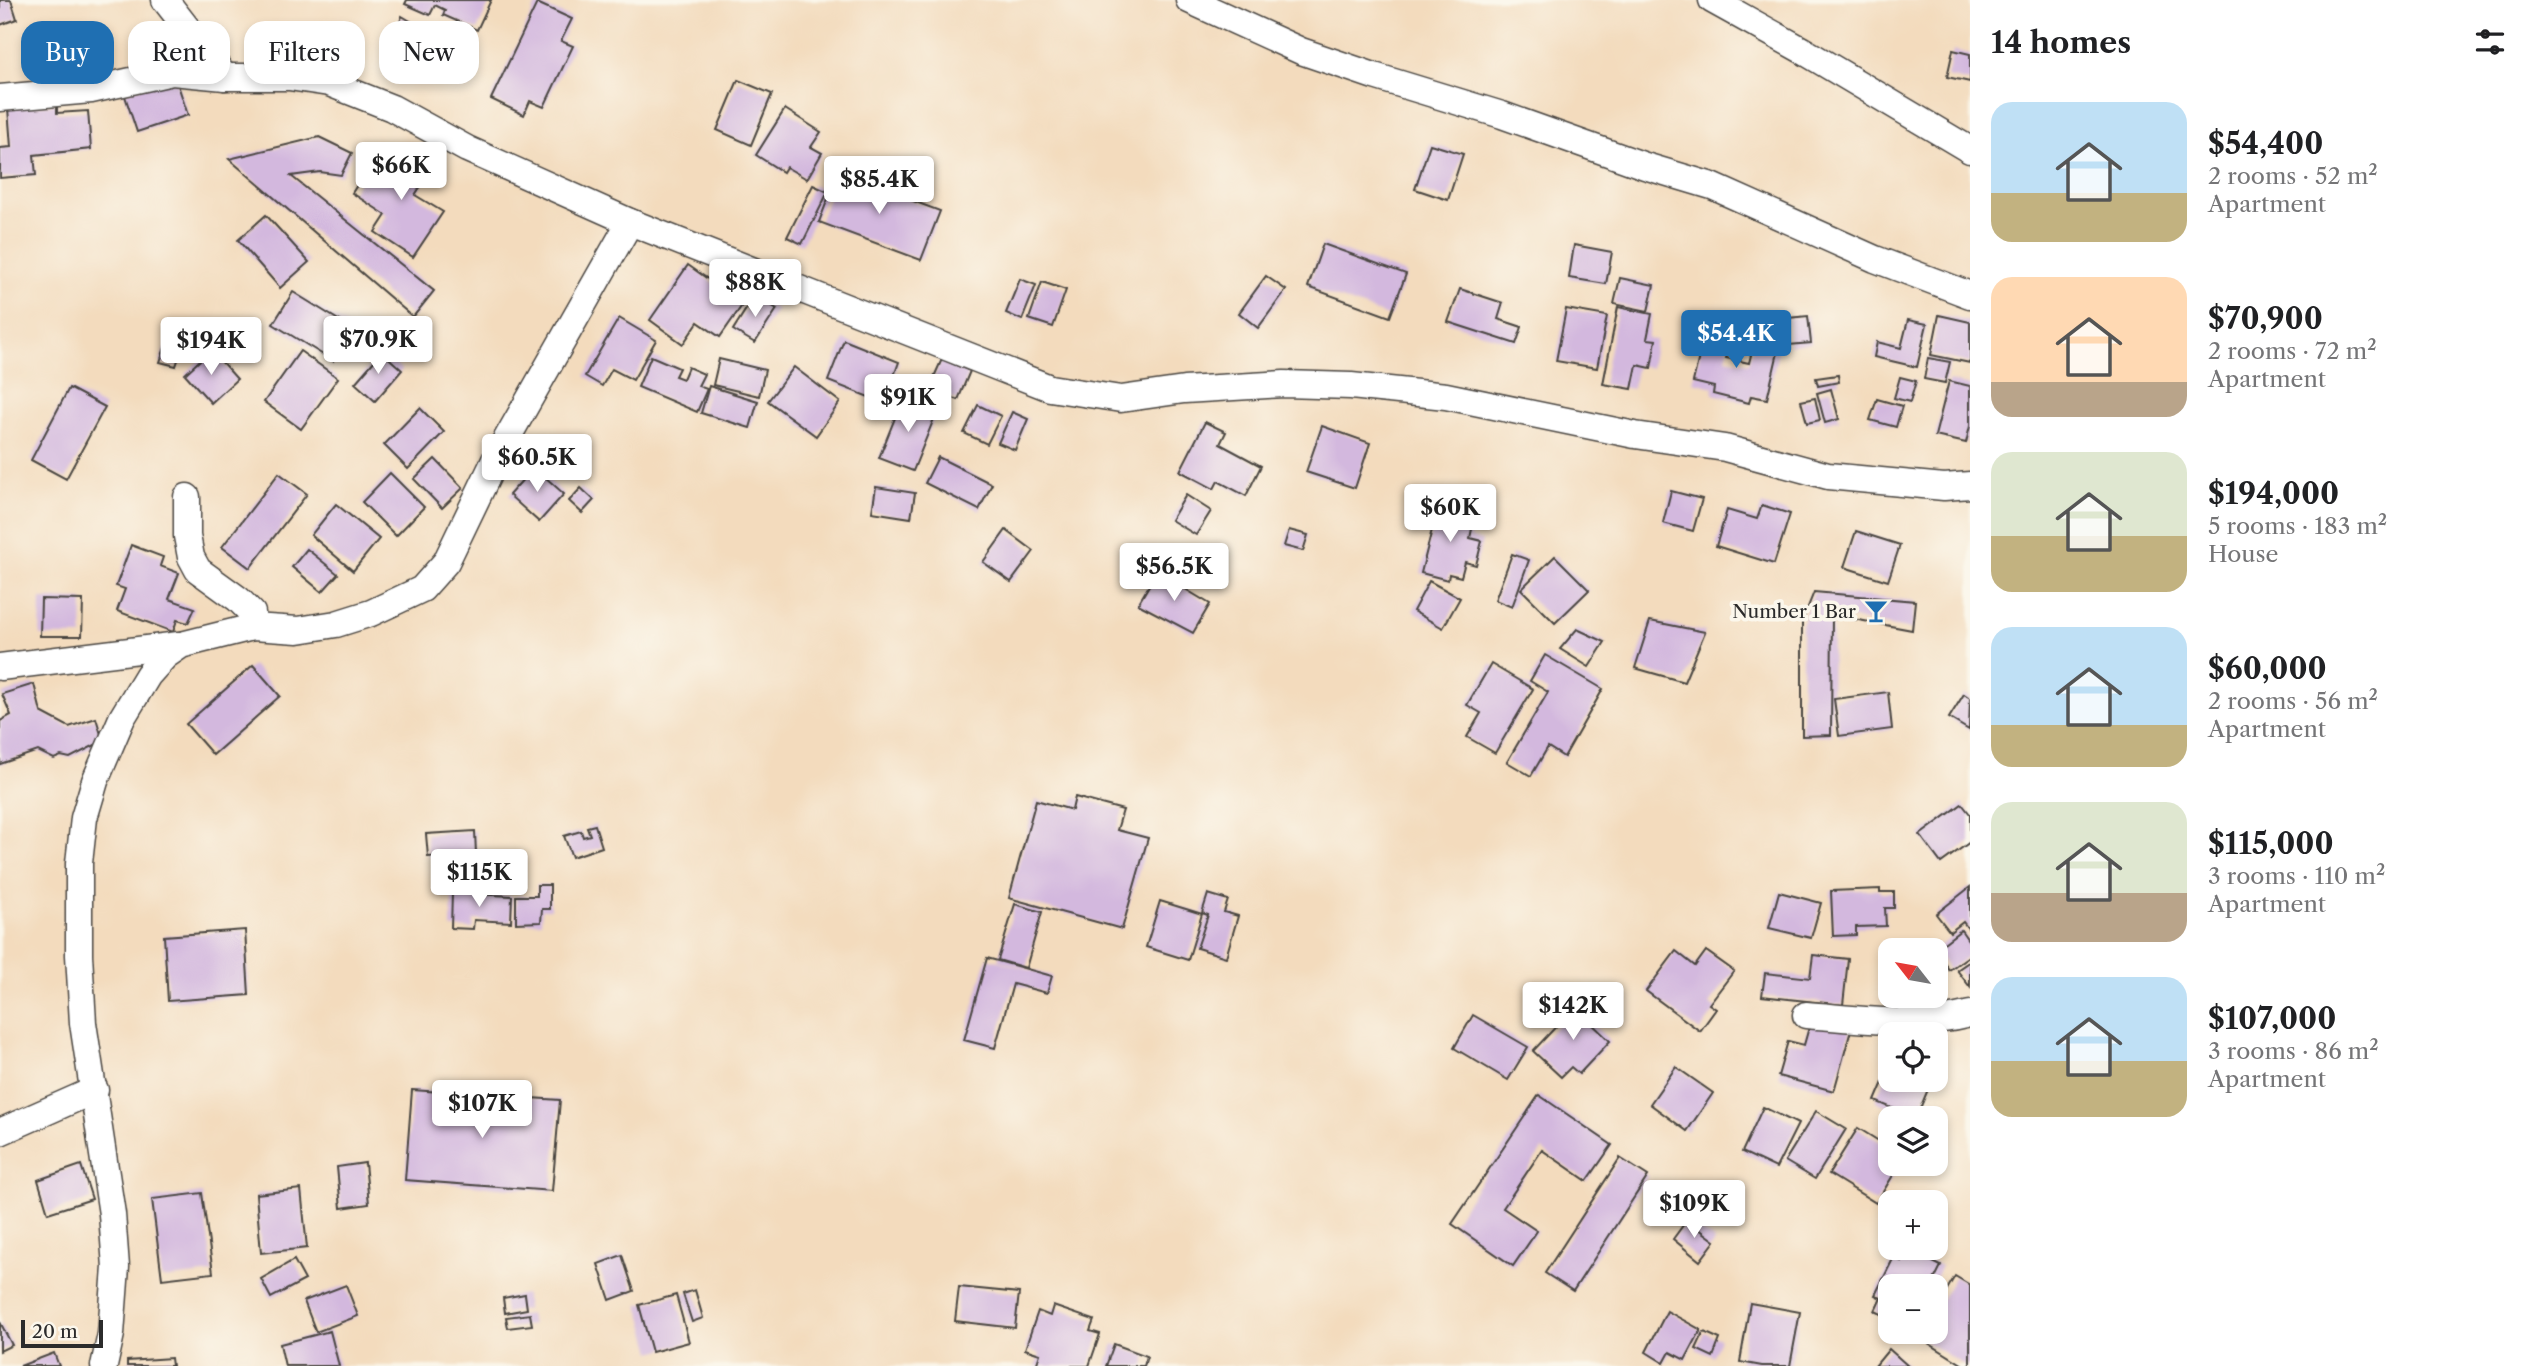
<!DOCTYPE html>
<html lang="en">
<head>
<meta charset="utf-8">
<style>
  body { margin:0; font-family:"Libre Caslon Text",serif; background:#f6f6f6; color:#202124; height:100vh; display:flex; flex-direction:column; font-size:26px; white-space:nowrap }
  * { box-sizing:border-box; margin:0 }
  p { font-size:23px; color:#757577 }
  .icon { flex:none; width:38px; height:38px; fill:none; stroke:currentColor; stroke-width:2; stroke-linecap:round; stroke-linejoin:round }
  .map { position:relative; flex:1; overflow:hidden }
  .side { display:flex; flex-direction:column; background:#fff; width:560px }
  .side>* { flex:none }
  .top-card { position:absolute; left:21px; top:21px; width:665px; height:63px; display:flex; gap:14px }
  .needle { width:46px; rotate:301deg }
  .buttons { position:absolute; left:1878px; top:938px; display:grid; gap:14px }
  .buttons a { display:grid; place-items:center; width:70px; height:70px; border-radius:14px; background:#fff; box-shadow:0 4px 10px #0003; font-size:35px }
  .scale { position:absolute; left:21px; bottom:18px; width:82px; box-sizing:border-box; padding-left:7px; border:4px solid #2b2b2b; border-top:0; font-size:19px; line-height:24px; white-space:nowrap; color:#2b2b2b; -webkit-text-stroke:5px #fbf7ec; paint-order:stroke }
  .price { position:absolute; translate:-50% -60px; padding:0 16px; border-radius:7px; background:#fff; color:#222; font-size:23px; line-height:46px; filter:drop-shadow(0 2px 4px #0008) }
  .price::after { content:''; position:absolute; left:50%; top:42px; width:21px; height:16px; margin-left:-10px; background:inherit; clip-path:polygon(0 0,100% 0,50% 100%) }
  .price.on { background:#1f6fb2; color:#fff }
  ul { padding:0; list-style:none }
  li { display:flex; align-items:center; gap:21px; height:175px; padding:0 21px }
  li span { display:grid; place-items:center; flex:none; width:196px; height:140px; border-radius:21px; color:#555 }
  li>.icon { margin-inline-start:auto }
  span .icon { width:84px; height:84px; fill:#fffc; stroke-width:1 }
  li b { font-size:30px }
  h2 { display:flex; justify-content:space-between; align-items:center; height:84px; padding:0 21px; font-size:30px }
  .pill { padding:0 24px; border-radius:21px; background:#fff; box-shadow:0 4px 10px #0003; font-size:24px; line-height:63px }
  .pill.on { background:#1f6fb2; color:#fff }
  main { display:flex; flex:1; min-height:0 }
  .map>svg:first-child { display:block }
  .building { fill:#d3b8de }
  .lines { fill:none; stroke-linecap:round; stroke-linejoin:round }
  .street-casing { stroke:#494541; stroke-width:29 }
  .street { stroke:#fff; stroke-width:26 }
  .labels { text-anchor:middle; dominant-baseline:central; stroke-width:7; stroke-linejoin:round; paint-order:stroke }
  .poi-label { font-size:19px; fill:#2b2b2b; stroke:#fbf7ec; text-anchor:end }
</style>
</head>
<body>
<main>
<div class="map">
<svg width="1970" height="1366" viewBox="0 0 1970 1366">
  <rect width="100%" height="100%" fill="#fbf7ec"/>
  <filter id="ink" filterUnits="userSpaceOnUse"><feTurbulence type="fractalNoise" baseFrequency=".0143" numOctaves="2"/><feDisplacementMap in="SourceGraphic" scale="14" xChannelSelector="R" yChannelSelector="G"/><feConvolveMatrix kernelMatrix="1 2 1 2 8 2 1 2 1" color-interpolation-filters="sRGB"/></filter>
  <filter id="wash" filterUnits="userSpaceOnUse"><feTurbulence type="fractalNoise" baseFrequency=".00686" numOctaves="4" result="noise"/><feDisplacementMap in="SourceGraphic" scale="28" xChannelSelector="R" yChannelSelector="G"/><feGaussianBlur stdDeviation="1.57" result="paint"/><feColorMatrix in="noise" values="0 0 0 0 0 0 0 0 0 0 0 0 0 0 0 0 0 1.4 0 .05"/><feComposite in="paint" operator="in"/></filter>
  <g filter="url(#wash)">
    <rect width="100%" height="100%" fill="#f3dbbd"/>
    <g id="blocks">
      <g class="building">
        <polygon points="0,0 11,0 17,19 0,25"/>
        <polygon points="407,0 491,0 477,30 443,15 445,10 435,5 430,15 405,4"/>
        <polygon points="537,3 572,19 561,41 573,46 544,107 530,101 524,115 491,99"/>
        <polygon points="402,16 454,47 441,75 392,46"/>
        <polygon points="1953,50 1970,54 1970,82 1947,77"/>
        <polygon points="175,76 188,115 137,132 124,93"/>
        <polygon points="738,80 772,94 751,145 717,130"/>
        <polygon points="57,104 57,113 88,111 91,149 34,155 36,175 0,178 0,148 11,147 8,108"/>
        <polygon points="785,109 821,132 811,147 822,153 807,179 786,167 783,172 756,155"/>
        <polygon points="319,137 352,153 341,175 320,172 291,176 434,291 413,317 229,159"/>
        <polygon points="1430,144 1463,154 1448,200 1415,189"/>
        <polygon points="403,148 433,168 415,195 443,212 413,257 375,232 386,215 352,193 368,168 384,177"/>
        <polygon points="838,173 940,211 921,260 819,222"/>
        <polygon points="813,185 828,192 802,244 787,237"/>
        <polygon points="266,215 309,262 280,288 238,240"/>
        <polygon points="1323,244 1406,274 1390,317 1308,287"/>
        <polygon points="1574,245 1612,252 1606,284 1569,278"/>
        <polygon points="688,265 743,304 720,337 698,322 683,344 650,320"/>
        <polygon points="1266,276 1286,290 1258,328 1239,313"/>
        <polygon points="1620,278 1654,285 1648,311 1614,304"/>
        <polygon points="1020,279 1036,285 1022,320 1006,313"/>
        <polygon points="1042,282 1066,290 1053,327 1029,319"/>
        <polygon points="1460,289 1503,303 1498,319 1522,327 1516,344 1448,322"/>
        <polygon points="293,292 353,329 333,361 273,324"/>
        <polygon points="755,295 777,309 755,343 733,330"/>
        <polygon points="1618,307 1652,314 1647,339 1656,340 1651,368 1637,365 1632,389 1603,384"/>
        <polygon points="1566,309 1607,316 1597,368 1556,361"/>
        <polygon points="1939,315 1970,322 1970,363 1931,355"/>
        <polygon points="1808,316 1811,343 1789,345 1788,318"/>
        <polygon points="619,318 656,340 633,380 612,369 602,386 585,376"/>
        <polygon points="1908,320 1927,324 1917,367 1874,357 1877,342 1901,348"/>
        <polygon points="171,330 186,336 176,366 160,362"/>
        <polygon points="1704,335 1730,341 1726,358 1749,363 1754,343 1779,348 1767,399 1751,396 1749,403 1713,394 1714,387 1693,382"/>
        <polygon points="844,340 899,362 884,403 828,381"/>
        <polygon points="211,350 237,379 211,403 185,374"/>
        <polygon points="300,351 338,378 301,429 264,402"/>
        <polygon points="382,352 402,370 375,401 355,383"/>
        <polygon points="651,356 679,368 675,376 683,379 688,367 704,374 698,386 707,389 697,412 638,387"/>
        <polygon points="1928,358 1950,362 1945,383 1924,379"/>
        <polygon points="719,359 765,370 759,396 713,385"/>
        <polygon points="942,359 970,371 958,400 929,388"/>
        <polygon points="794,367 840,402 816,436 768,401"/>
        <polygon points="1838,375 1839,382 1818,386 1816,378"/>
        <polygon points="1900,377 1916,381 1910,402 1894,398"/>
        <polygon points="1949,381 1970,386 1970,426 1966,443 1935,436"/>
        <polygon points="709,386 758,401 750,428 701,413"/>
        <polygon points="69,388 105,407 66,479 31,460"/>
        <polygon points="1831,389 1839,419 1825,423 1817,393"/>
        <polygon points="903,398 937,411 913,471 879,458"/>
        <polygon points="1815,398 1820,420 1807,423 1801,401"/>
        <polygon points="1877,399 1902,406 1896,427 1870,420"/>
        <polygon points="978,405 1001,416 987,444 964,433"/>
        <polygon points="420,408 444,432 408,469 384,445"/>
        <polygon points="1012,412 1028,419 1015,450 998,443"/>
        <polygon points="1205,422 1226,432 1220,444 1261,466 1246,496 1218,481 1214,489 1180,471"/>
        <polygon points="1322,426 1370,443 1355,488 1306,472"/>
        <polygon points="938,457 992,484 979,510 925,483"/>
        <polygon points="435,459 463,488 442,508 414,479"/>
        <polygon points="534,467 564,494 539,522 509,495"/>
        <polygon points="279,473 307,494 250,568 222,547"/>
        <polygon points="390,473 424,507 396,536 362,502"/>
        <polygon points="876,487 915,493 911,518 872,512"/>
        <polygon points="581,488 594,500 582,513 569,501"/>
        <polygon points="1671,491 1702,499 1693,531 1663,523"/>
        <polygon points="1186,495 1211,511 1196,535 1171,520"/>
        <polygon points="1439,502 1462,507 1459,516 1474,520 1470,538 1482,541 1476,565 1465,562 1461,577 1449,574 1448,580 1421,573"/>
        <polygon points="336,504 379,539 353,571 311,535"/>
        <polygon points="1762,505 1790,514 1774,564 1716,546 1727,510 1757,519"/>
        <polygon points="1006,530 1034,551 1011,582 983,562"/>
        <polygon points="1289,530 1308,535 1303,551 1284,546"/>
        <polygon points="1856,531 1900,545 1888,581 1844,567"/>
        <polygon points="131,545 163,557 160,566 179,573 169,599 195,608 188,623 177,620 173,632 117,611 125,589 116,586"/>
        <polygon points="307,549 338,574 322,592 292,567"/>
        <polygon points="1512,554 1529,560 1512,607 1495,600"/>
        <polygon points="1555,556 1589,590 1555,623 1521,589"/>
        <polygon points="1157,572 1210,604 1193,633 1138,604"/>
        <polygon points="1429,581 1460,598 1443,628 1413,611"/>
        <polygon points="1814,592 1915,601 1912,630 1832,615 1831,735 1802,736 1802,622"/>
        <polygon points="41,599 83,600 82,636 40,636"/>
        <polygon points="1650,621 1705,632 1684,682 1635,668"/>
        <polygon points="1577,629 1605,642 1589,667 1560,649"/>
        <polygon points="1545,655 1603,689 1564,757 1548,747 1531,776 1507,762 1548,692 1530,681"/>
        <polygon points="1491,664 1533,689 1495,753 1467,737 1481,713 1467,705"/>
        <polygon points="253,665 280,696 213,755 186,724"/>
        <polygon points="34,684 41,712 69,727 96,718 103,741 70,758 61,756 54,759 38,751 0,764 0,721 11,715 2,694"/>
        <polygon points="1888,692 1892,729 1839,736 1834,699"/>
        <polygon points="1964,694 1970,698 1969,730 1949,718"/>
        <polygon points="1075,797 1123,810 1117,830 1148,838 1122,929 1009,898 1036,800 1072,810"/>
        <polygon points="1962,804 1970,814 1970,842 1941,863 1920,835"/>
        <polygon points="595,825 602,847 572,857 564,836 581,831 583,837 590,835 587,827"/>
        <polygon points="475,831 476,854 428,857 426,834"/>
        <polygon points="537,885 550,885 550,909 542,909 541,922 516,923 516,896 537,896"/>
        <polygon points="1970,887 1970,931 1963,922 1950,932 1936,914"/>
        <polygon points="1880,889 1880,892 1894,892 1894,908 1885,908 1886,926 1856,927 1856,935 1833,936 1831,891"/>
        <polygon points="1779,892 1821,903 1811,938 1769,928"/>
        <polygon points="452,893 512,896 511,922 474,920 473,929 451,928"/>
        <polygon points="1208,894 1228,900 1224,912 1238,916 1226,957 1197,948 1208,915 1202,913"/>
        <polygon points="1160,901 1202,914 1188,960 1146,947"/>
        <polygon points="1015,904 1042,912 1026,968 998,960"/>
        <polygon points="245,930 249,995 168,1001 164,936"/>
        <polygon points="1961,930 1970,943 1970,955 1949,970 1936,949"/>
        <polygon points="1676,951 1695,966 1706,951 1734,971 1709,1004 1716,1009 1700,1031 1646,991"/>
        <polygon points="1813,955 1848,959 1843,1005 1762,996 1765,973 1810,978"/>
        <polygon points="987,958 1052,976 1047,993 1013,984 995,1048 964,1040"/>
        <polygon points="1970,961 1970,987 1957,970"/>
        <polygon points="1895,996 1932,996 1920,1013"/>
        <polygon points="1581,1000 1596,1013 1589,1021 1610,1041 1579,1074 1571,1067 1561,1077 1533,1051"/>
        <polygon points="1473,1015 1528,1047 1508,1080 1454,1048"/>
        <polygon points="1811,1020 1851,1030 1834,1091 1778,1076 1788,1041 1804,1045"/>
        <polygon points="1890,1066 1890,1080 1932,1080 1916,1118 1875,1101"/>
        <polygon points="1676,1067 1713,1093 1687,1131 1650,1104"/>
        <polygon points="412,1090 560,1100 552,1191 405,1180"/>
        <polygon points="1539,1095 1612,1145 1587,1181 1542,1150 1503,1208 1537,1231 1513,1266 1452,1224"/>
        <polygon points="1763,1107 1798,1124 1776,1168 1742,1152"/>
        <polygon points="1816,1111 1846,1129 1815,1179 1785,1161"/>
        <polygon points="1858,1128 1890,1148 1890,1164 1900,1164 1876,1203 1829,1174"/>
        <polygon points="1620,1158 1648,1176 1573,1291 1545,1273"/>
        <polygon points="365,1163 369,1204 341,1208 337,1167"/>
        <polygon points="81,1165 92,1199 48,1213 38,1180"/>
        <polygon points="301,1189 307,1248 261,1253 256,1194"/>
        <polygon points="202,1193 213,1273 162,1279 152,1199"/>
        <polygon points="1687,1220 1715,1241 1700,1261 1673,1239"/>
        <polygon points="1907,1249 1941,1266 1931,1286 1890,1286 1890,1318 1875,1311 1881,1298 1875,1295 1894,1257 1901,1261"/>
        <polygon points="622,1255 634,1291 610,1300 598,1264"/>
        <polygon points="294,1260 305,1280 271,1298 261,1279"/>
        <polygon points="1955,1276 1970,1285 1970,1366 1965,1366 1917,1336 1920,1332 1936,1332 1936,1308"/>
        <polygon points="346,1285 358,1316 316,1332 304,1301"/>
        <polygon points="959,1287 1019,1293 1015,1328 955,1321"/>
        <polygon points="695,1290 703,1318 692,1322 683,1294"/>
        <polygon points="525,1294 527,1309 505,1313 503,1298"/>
        <polygon points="676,1295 689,1342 652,1352 639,1305"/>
        <polygon points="1750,1303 1800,1312 1790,1366 1762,1366 1740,1362"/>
        <polygon points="1053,1306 1094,1320 1090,1331 1100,1334 1089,1366 1036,1366 1040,1354 1025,1349 1038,1311 1050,1316"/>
        <polygon points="1667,1311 1701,1330 1685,1360 1670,1352 1664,1363 1646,1352"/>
        <polygon points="530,1314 532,1325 508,1328 506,1317"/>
        <polygon points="0,1322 12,1345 0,1351"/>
        <polygon points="330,1331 339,1366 285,1366 280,1344"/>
        <polygon points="1704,1332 1720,1339 1713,1357 1696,1349"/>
        <polygon points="1114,1344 1147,1356 1144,1366 1106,1366"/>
        <polygon points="1889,1349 1908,1366 1875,1366"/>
        <polygon points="54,1353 59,1366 20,1366"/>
        <polygon points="171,1358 172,1366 127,1366 127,1361"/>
      </g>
    </g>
  </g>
  <g filter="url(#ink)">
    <use href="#blocks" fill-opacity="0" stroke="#494541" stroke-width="2"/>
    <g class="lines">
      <g class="street-casing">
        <g id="street">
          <polyline points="165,0 225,77"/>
          <polyline points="1189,0 1301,51 1374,76 1502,115 1645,166 1712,186 1875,259 1970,295"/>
          <polyline points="1712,0 1802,50 1970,150"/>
          <polyline points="0,98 91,90 172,72 225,77 289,77 329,83 392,108 467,149 630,222 1050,388 1121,399 1184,390 1284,384 1351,386 1446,396 1635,435 1725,448 1828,476 1944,487 1970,485"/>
          <polyline points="187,497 187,536 191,557 198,570 238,599 252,613 253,627"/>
          <polyline points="0,667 179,645"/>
          <path d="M1806 1015C1860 1019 1917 1028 1970 1014"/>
          <polyline points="0,1132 95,1090"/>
          <polyline points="104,1366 111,1334 116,1267 112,1214 83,1023 79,955 79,863 84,818 95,781 122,718 148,675 165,656 181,645 253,627 298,630 336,624 371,613 422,589 446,562 497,456 630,222"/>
        </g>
      </g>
      <use href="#street" class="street"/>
    </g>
  </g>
  <defs>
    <g id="bar-bare" transform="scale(1.89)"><path d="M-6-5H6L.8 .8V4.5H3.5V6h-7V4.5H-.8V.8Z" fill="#1f6fb2" stroke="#fbf7ec" stroke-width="2.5" paint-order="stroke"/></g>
  </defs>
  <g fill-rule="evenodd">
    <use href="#bar-bare" x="1876" y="611"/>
  </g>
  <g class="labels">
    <g class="poi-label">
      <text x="1856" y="611">Number 1 Bar</text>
    </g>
  </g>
</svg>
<div class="buttons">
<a><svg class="needle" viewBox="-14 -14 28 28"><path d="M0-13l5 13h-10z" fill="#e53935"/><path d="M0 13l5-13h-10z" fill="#757577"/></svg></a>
<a><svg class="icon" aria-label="locate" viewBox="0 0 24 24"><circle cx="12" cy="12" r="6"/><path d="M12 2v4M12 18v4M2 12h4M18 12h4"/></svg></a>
<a><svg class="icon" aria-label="layers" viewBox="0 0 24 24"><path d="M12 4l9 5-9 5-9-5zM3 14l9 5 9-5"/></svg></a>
<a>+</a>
<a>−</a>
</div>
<div class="scale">20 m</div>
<b class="price" style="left:401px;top:202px">$66K</b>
<b class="price" style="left:879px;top:216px">$85.4K</b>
<b class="price" style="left:755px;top:319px">$88K</b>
<b class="price on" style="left:1736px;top:370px">$54.4K</b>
<b class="price" style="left:378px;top:376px">$70.9K</b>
<b class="price" style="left:211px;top:377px">$194K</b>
<b class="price" style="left:908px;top:434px">$91K</b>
<b class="price" style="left:537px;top:494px">$60.5K</b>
<b class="price" style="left:1450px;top:544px">$60K</b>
<b class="price" style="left:1174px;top:603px">$56.5K</b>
<b class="price" style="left:479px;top:909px">$115K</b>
<b class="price" style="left:1573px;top:1042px">$142K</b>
<b class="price" style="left:482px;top:1140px">$107K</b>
<b class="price" style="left:1694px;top:1240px">$109K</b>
<div class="top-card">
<a class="pill on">Buy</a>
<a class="pill">Rent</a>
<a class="pill">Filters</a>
<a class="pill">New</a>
</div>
</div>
<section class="side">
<h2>14 homes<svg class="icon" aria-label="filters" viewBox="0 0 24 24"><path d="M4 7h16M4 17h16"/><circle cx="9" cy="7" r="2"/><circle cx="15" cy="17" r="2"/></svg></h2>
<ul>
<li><span style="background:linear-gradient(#bfe0f5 65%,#c2b280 0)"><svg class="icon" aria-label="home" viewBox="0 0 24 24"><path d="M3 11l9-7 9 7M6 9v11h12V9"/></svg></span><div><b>$54,400</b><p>2 rooms · 52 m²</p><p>Apartment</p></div></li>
<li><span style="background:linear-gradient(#ffd9b3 75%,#b9a48a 0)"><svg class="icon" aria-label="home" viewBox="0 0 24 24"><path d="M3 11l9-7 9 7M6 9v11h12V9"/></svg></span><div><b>$70,900</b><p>2 rooms · 72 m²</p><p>Apartment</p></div></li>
<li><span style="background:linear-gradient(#dfe7d0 60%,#c2b280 0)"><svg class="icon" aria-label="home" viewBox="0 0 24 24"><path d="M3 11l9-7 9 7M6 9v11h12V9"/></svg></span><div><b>$194,000</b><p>5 rooms · 183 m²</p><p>House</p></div></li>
<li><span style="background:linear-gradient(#bfe0f5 70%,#c2b280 0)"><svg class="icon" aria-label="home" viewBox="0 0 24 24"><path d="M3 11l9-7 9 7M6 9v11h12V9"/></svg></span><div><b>$60,000</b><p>2 rooms · 56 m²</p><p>Apartment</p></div></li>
<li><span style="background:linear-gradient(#dfe7d0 65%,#b9a48a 0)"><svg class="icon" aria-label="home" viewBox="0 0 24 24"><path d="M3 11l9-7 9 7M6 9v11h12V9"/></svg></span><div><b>$115,000</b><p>3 rooms · 110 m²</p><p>Apartment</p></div></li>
<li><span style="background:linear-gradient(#bfe0f5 60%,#c2b280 0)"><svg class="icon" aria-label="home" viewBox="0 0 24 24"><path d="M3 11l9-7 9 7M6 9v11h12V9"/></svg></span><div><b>$107,000</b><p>3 rooms · 86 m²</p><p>Apartment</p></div></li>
</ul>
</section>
</main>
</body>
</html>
